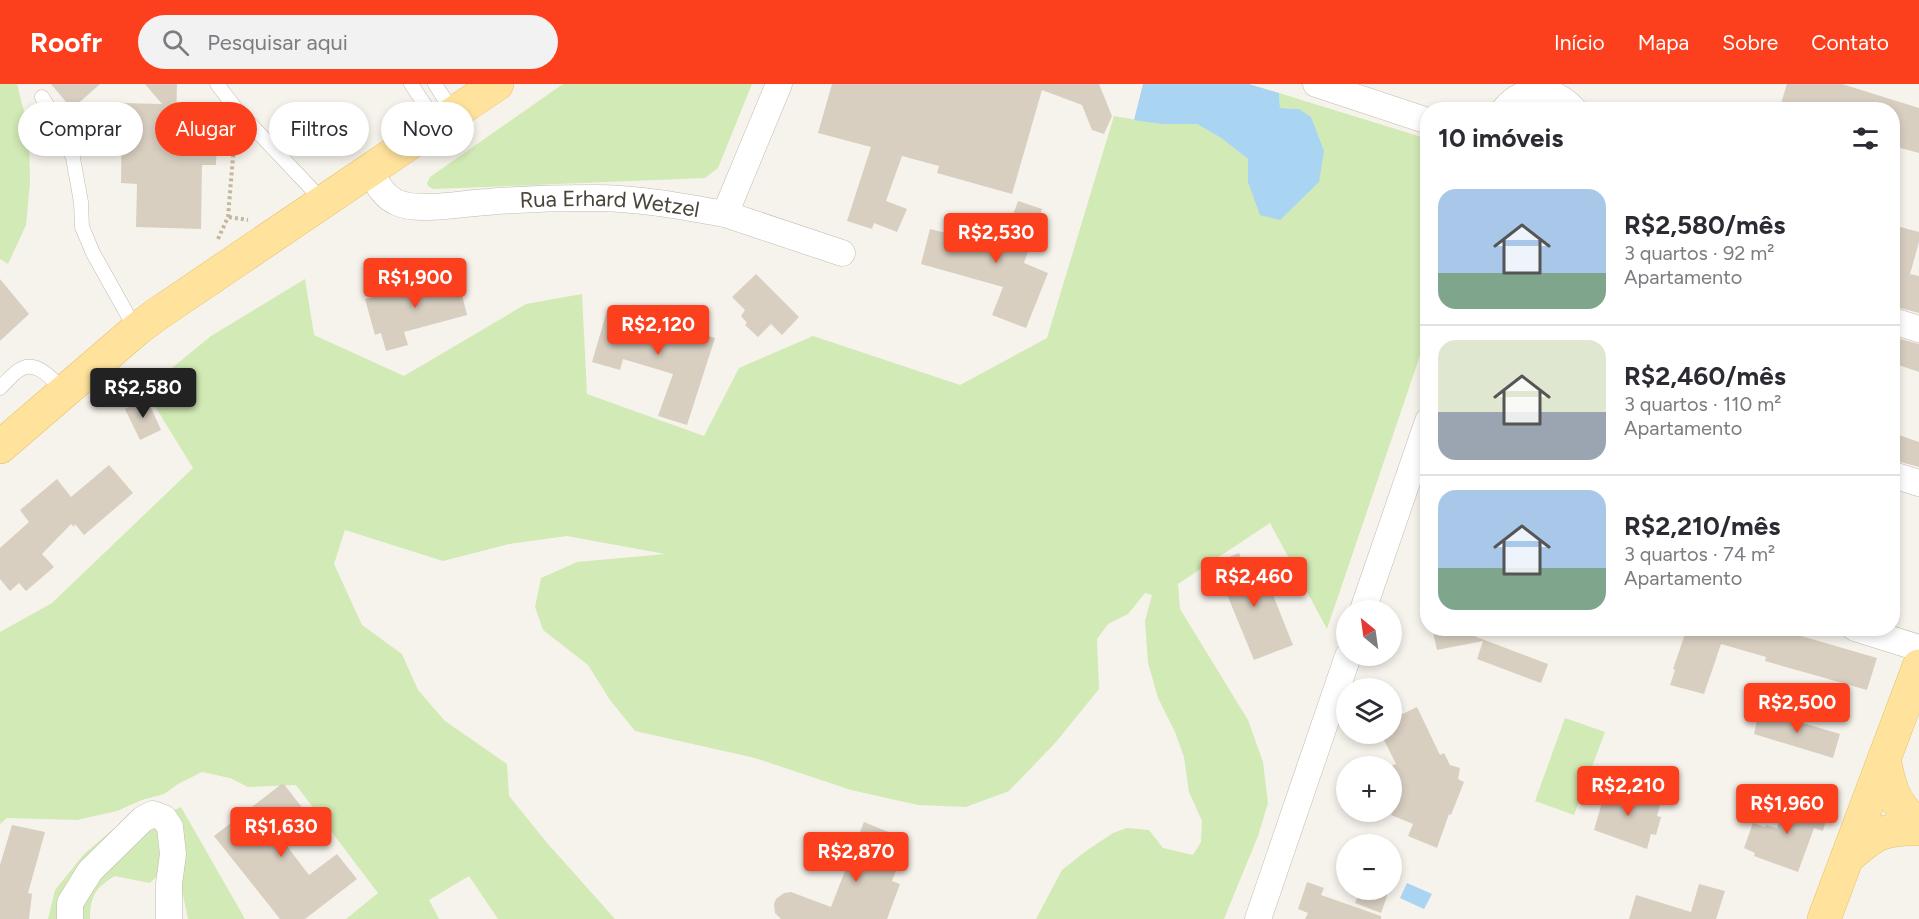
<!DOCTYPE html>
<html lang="pt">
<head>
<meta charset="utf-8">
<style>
  body { margin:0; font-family:Figtree,sans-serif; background:#f2f2f3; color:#2b2b33; height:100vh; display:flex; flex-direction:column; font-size:22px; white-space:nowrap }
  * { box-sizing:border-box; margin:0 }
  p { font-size:20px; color:#7c7c81 }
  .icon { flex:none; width:33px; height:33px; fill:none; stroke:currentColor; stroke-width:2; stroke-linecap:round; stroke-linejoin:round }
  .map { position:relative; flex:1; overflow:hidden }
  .panel { position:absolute; left:1420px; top:18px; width:480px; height:534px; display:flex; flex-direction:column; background:#fff; border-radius:24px; box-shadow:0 3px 9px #0003 }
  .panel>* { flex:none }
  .guide { position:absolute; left:18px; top:18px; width:570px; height:54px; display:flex; gap:12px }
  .needle { width:39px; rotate:331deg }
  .controls { position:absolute; left:1336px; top:516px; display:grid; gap:12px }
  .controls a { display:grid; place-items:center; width:66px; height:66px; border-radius:50%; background:#fff; box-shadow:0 3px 9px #0003; font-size:30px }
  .price { position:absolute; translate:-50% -51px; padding:0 14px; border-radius:6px; background:#fc3f1d; color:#fff; font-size:20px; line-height:39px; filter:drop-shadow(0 2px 3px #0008) }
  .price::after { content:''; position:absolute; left:50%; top:36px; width:18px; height:14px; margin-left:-9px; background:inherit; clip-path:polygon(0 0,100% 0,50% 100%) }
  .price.active { background:#222; color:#fff }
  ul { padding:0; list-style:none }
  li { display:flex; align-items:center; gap:18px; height:150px; padding:0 18px }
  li+li { border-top:2px solid #e1e1e2 }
  li span { display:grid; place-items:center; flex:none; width:168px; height:120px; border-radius:18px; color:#555 }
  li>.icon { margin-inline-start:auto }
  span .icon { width:72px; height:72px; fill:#fffc; stroke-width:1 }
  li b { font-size:26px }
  h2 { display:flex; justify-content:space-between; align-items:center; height:72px; padding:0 18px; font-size:26px }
  .pill { padding:0 21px; border-radius:27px; background:#fff; box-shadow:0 3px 9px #0003; font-size:21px; line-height:54px }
  .pill.active { background:#fc3f1d; color:#fff }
  header { display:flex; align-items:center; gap:36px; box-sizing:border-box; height:84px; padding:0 30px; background:#fc3f1d; color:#fff }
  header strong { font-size:28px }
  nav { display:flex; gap:33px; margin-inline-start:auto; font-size:21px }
  .search { width:420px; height:54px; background:#f2f2f3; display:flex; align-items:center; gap:15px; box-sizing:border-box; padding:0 21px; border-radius:33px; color:#7c7c81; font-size:22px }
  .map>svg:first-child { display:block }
  .green { fill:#d2eab5 }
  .water { fill:#a9d4f2 }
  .building { fill:#d8cfc1 }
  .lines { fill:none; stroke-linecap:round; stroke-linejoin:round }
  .lane-casing { stroke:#c2bbae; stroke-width:15 }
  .street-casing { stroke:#c2bbae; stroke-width:27 }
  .primary-casing { stroke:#e6c16a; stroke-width:34 }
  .path { stroke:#c4b79f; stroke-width:4; stroke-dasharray:3 3; stroke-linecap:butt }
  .lane { stroke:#fff; stroke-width:14 }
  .street { stroke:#fff; stroke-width:26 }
  .primary { stroke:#ffe39c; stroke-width:33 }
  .labels { text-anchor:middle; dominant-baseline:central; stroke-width:4.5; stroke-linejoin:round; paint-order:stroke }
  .street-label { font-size:22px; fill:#4b4439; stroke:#fff }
</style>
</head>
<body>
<header>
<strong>Roofr</strong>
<div class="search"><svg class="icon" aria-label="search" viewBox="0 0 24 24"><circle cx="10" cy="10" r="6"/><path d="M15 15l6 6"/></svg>Pesquisar aqui</div>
<nav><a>Início</a><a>Mapa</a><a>Sobre</a><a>Contato</a></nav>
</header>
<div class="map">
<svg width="1919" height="835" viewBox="0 0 1919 835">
  <rect width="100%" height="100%" fill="#f6f3ec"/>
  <g class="green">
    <polygon points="0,0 17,0 29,47 30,99 26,141 8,180 0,175"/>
    <polygon points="563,0 752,0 718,84 705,94 433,105 428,102 427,99 430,93"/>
    <polygon points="1279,9 1428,55 1428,248 1327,545 1270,439 1178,500 1180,525 1248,636 1263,678 1268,719 1258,752 1224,835 1036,835 1062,786 1086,767 1113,749 1127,744 1149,746 1163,764 1193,771 1201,758 1202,737 1189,708 1184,673 1175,648 1158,614 1148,579 1145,537 1152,511 1145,509 1128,530 1108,540 1097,555 1099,605 1056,658 1009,707 966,723 918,721 851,706 755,674 635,647 610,616 588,581 543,546 535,523 541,494 577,478 665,470 567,452 509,460 443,477 345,446 334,480 362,541 402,570 418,606 445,637 507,680 509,712 548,760 615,835 498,835 469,792 429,816 439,835 346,835 378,809 296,701 248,703 230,694 202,688 178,700 164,710 142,716 117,727 77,736 7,734 0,740 0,548 52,519 193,384 145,306 211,252 305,195 314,251 404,292 526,220 582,210 587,310 704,352 739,284 813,252 960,301 1047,254 1114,32 1161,40 1197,40 1221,54 1248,75 1248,98 1299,25 1280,24"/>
    <polygon points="1565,634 1605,648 1574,731 1535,717"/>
    <path d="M181 723 245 835H188L182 806 165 784 150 799 115 792C96 803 90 812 90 835H48L55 806 84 770 123 737 146 724 168 729Z"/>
  </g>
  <g class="water">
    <polygon points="1143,0 1249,0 1279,9 1280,24 1299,25 1311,33 1324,67 1319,98 1280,136 1260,131 1248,98 1248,75 1221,54 1197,40 1161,40 1134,36"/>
    <polygon points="1407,799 1432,810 1424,825 1400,814"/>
  </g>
  <g class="building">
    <polygon points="51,0 100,0 72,25"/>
    <polygon points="145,0 177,0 176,39 202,39 202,54 217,54 216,81 202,81 201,145 136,143 137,100 121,99 122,19 162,20"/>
    <polygon points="832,0 1099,0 1112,32 1104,50 1092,46 1082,21 1042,6 1012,110 937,89 939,82 902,72 886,117 907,125 897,148 874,139 872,145 847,137 871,63 818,49"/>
    <polygon points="1787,0 1842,0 1919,24 1919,69 1893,62 1893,26 1779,26"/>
    <polygon points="1018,117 1042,125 1024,179 1048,189 1026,244 992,231 1003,203 921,180 930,145 958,152 958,155 1000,167"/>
    <polygon points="1893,141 1919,148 1919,158 1910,190 1919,192 1919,229 1893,222"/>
    <polygon points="756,190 799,233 782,251 771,240 758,253 745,241 747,239 741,232 745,226 732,213"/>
    <polygon points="457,191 467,231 404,248 408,261 386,267 381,249 375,251 365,215"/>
    <polygon points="0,195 29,230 0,257"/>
    <polygon points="627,226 715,254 687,341 658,332 673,290 623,275 620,286 592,278 607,227 625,232"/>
    <polygon points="1893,253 1919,260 1919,288 1893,279"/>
    <polygon points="147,315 161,346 140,356 125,325"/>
    <polygon points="1893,349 1919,358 1919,383 1893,376"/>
    <polygon points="109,381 133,409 84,451 75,440 74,443 71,440 42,470 54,483 26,507 19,499 10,507 0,495 0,464 29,438 20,426 57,395 71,413"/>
    <polygon points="1239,469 1250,496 1265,491 1293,561 1254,576 1214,479"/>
    <polygon points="1432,544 1453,544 1548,580 1541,599 1477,575 1483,557 1437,566"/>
    <polygon points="1685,544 1774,544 1877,574 1867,606 1765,577 1766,573 1721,560 1704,610 1670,601 1675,586 1673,585 1685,550"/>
    <polygon points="1417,623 1440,671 1444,669 1450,681 1460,684 1458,695 1464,698 1451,731 1449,730 1437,764 1408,752 1413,740 1391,731 1401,704 1391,682 1396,680 1381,650 1392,650 1392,635"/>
    <polygon points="1759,626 1840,650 1833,674 1754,650"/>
    <polygon points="283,699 308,731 280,753 309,791 337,770 357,795 305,835 280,835 214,752"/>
    <polygon points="1607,701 1625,705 1625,708 1661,718 1657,732 1661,733 1656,751 1651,750 1647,765 1594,746"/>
    <polygon points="1786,713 1829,726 1823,747 1814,744 1798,788 1754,772 1755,769 1744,764 1753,739 1765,743 1766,741 1777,744"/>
    <polygon points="864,738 908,756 892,797 900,800 887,835 781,835 775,829 774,820 776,815 784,809 791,808 831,823"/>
    <polygon points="12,741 45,748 28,809 32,810 29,835 0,835 0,781"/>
    <polygon points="1307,798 1324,804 1321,811 1381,832 1381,835 1305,835 1308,829 1298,825"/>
    <polygon points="1699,800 1725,807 1716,835 1629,835 1636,811 1691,828"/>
    <polygon points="1360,806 1389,806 1381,829 1355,819"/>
  </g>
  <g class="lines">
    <g class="lane-casing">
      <g id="lane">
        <polyline points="217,0 237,26 324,118"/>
        <polyline points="411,0 438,41"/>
        <polyline points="435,0 454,30"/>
        <polyline points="42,13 61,44 73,74 81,118 82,143 93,169 136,246"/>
        <path d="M0 304C6 298 15 287 23 284 38 277 55 298 64 307"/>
      </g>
    </g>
    <g class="street-casing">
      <g id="street">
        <polyline points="1316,0 1428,37"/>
        <path d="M1504 26C1523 2 1554 3 1574 26"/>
        <path id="s1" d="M370 87C377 99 383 112 396 118 418 129 463 119 487 118 523 115 558 114 593 114 638 114 681 122 725 130L779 0"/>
        <polyline points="725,130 842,169"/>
        <polyline points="1893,237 1919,245"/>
        <polyline points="1893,391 1919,399"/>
        <polyline points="1363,526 1428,337"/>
        <polyline points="1855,544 1919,564"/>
        <polyline points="70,835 70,819 90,787 143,735 153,730 164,734 170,743 173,770 169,800 169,835"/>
        <polyline points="1258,835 1348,572"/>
      </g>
    </g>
    <g class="primary-casing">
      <g id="primary">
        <polyline points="0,363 136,246 156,231 497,0"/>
        <path d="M1884 675C1891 710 1894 717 1919 744"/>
        <path d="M1847 774C1874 750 1882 744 1919 745"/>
        <polyline points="1824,835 1919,582"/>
      </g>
    </g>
    <g class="path">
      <polyline points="229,133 248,136"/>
      <polyline points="218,155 228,133 235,49"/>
    </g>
    <use href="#lane" class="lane"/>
    <use href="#street" class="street"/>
    <use href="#primary" class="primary"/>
  </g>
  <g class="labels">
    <g class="street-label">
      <text stroke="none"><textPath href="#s1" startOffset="256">Rua Erhard Wetzel</textPath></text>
    </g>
  </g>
</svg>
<div class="controls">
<a><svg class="needle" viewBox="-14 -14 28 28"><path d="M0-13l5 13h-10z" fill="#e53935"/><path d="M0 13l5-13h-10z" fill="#7c7c81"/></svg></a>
<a><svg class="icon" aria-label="layers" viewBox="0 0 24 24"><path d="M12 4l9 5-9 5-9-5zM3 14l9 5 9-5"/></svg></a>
<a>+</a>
<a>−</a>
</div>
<b class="price" style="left:996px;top:180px">R$2,530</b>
<b class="price" style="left:415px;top:225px">R$1,900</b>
<b class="price" style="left:658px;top:272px">R$2,120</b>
<b class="price active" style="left:143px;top:335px">R$2,580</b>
<b class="price" style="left:1254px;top:524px">R$2,460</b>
<b class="price" style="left:1797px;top:650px">R$2,500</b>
<b class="price" style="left:1628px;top:733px">R$2,210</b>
<b class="price" style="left:1787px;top:751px">R$1,960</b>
<b class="price" style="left:281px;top:774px">R$1,630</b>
<b class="price" style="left:856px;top:799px">R$2,870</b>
<div class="guide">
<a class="pill">Comprar</a>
<a class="pill active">Alugar</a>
<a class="pill">Filtros</a>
<a class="pill">Novo</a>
</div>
<section class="panel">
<h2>10 imóveis<svg class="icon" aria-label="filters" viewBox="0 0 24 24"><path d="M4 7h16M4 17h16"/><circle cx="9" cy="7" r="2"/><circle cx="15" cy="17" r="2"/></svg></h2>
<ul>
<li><span style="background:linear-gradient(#a9c7e8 70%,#7fa58c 0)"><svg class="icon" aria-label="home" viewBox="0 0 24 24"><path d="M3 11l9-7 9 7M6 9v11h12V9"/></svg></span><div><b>R$2,580/mês</b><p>3 quartos · 92 m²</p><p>Apartamento</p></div></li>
<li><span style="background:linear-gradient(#dfe7d0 60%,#9aa5b1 0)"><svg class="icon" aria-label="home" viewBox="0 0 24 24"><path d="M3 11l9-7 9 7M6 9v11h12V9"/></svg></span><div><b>R$2,460/mês</b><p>3 quartos · 110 m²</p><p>Apartamento</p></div></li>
<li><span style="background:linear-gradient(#a9c7e8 65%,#7fa58c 0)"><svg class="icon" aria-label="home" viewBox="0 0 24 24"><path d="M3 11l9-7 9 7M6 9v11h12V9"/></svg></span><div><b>R$2,210/mês</b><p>3 quartos · 74 m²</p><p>Apartamento</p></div></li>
</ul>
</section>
</div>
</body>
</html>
